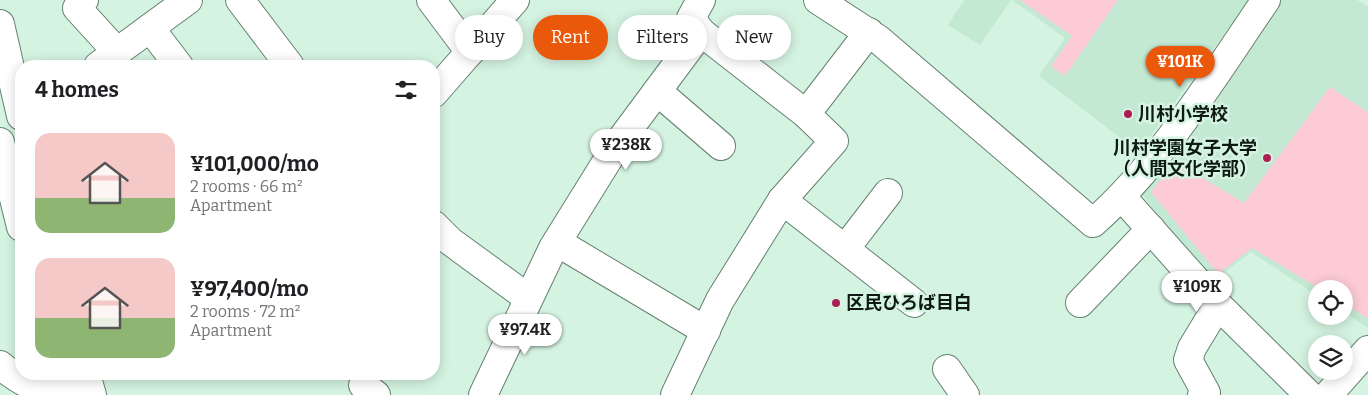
<!DOCTYPE html>
<html lang="en">
<head>
<meta charset="utf-8">
<style>
  body { margin:0; font-family:Bitter,"Noto Sans JP",serif; background:#f2f2f2; color:#202124; height:100vh; display:flex; flex-direction:column; font-size:19px; white-space:nowrap }
  * { box-sizing:border-box; margin:0 }
  p { font-size:16px; color:#757577 }
  .icon { flex:none; width:28px; height:28px; fill:none; stroke:currentColor; stroke-width:2; stroke-linecap:round; stroke-linejoin:round }
  .map { position:relative; flex:1; overflow:hidden }
  .details { position:absolute; left:15px; top:60px; width:425px; height:320px; display:flex; flex-direction:column; background:#fff; border-radius:20px; box-shadow:0 2px 12px #0003 }
  .details>* { flex:none }
  .guide { position:absolute; left:455px; top:15px; width:475px; height:45px; display:flex; gap:10px }
  .buttons { position:absolute; left:1308px; top:280px; display:grid; gap:10px }
  .buttons a { display:grid; place-items:center; width:45px; height:45px; border-radius:50%; background:#fff; box-shadow:0 2px 12px #0003; font-size:25px }
  .price { position:absolute; translate:-50% -42px; padding:0 11px; border-radius:18px; background:#fff; color:#222; font-size:16px; line-height:32px; filter:drop-shadow(0 1px 2px #0008) }
  .price::after { content:''; position:absolute; left:50%; top:30px; width:15px; height:11px; margin-left:-8px; background:inherit; clip-path:polygon(0 0,100% 0,50% 100%) }
  .price.current { background:#ea580c; color:#fff }
  ul { padding:0; list-style:none }
  li { display:flex; align-items:center; gap:15px; height:125px; padding:0 20px }
  li span { display:grid; place-items:center; flex:none; width:140px; height:100px; border-radius:15px; color:#555 }
  li>.icon { margin-inline-start:auto }
  span .icon { width:60px; height:60px; fill:#fffc; stroke-width:1 }
  li b { font-size:21px }
  h2 { display:flex; justify-content:space-between; align-items:center; height:60px; padding:0 20px; font-size:21px }
  .pill { padding:0 18px; border-radius:22px; background:#fff; box-shadow:0 2px 12px #0003; font-size:18px; line-height:45px }
  .pill.current { background:#ea580c; color:#fff }
  .map>svg:first-child { display:block }
  .built { fill:#c3e9d2 }
  .green { fill:#fccbd5 }
  .lines { fill:none; stroke-linecap:round; stroke-linejoin:round }
  .minor-casing { stroke:#668171; stroke-width:30 }
  .major-casing { stroke:#668171; stroke-width:30 }
  .minor { stroke:#fff; stroke-width:28 }
  .major { stroke:#fff; stroke-width:28 }
  .poi-dot { fill:#ae1e53; stroke:#d5f3e1; stroke-width:2 }
  .labels { text-anchor:middle; dominant-baseline:central; stroke-width:5; stroke-linejoin:round; paint-order:stroke }
  .poi-label { font-size:18px; font-weight:bold; fill:#0e1913; stroke:#d5f3e1; text-anchor:start }
</style>
</head>
<body>
<div class="map">
<svg width="1368" height="395" viewBox="0 0 1368 395">
  <rect width="100%" height="100%" fill="#d5f3e1"/>
  <g class="built">
    <polygon points="964,0 1011,0 980,45 948,25"/>
    <polygon points="1012,0 1249,0 1139,152 1039,76 1065,38"/>
    <polygon points="1278,0 1357,0 1368,6 1368,328 1344,312 1344,289 1316,289 1316,295 1251,252 1213,281 1140,192"/>
  </g>
  <g class="green">
    <polygon points="1020,0 1118,0 1065,76 1051,66 1072,36"/>
    <polygon points="1330,87 1368,112 1367,318 1344,303 1344,289 1320,289 1252,248 1218,274 1151,192 1175,161 1244,203"/>
  </g>
  <g class="lines">
    <g class="minor-casing">
      <g id="minor">
        <polyline points="84,0 77,8 117,52"/>
        <polyline points="240,0 290,66"/>
        <polyline points="431,0 470,52"/>
        <path d="M818 0 878 39 1093 223C1163 161 1213 77 1266 0"/>
        <polyline points="150,28 179,66"/>
        <polyline points="98,66 188,0"/>
        <polyline points="657,91 721,146"/>
        <polyline points="434,93 515,0"/>
        <polyline points="806,114 869,32"/>
        <polyline points="1122,197 1218,305 1309,395"/>
        <polyline points="782,200 914,303"/>
        <polyline points="434,225 450,241 528,298"/>
        <polyline points="557,242 706,331"/>
        <polyline points="845,249 888,193"/>
        <polyline points="1080,303 1151,229"/>
        <path d="M0 365C36 395 41 385 84 388"/>
        <polyline points="947,369 965,395"/>
        <polyline points="363,385 376,395"/>
        <polyline points="483,395 553,248 617,145 701,32"/>
        <polyline points="675,395 720,300 782,200 834,141 806,114 701,32 691,18 701,0"/>
        <polyline points="1202,395 1206,393 1188,360 1192,348 1218,305"/>
        <polyline points="1328,395 1368,350"/>
      </g>
    </g>
    <g class="major-casing">
      <g id="major">
        <polyline points="0,24 21,116"/>
        <polyline points="0,142 21,227"/>
        <polyline points="58,374 63,395"/>
        <polyline points="86,374 92,395"/>
      </g>
    </g>
    <use href="#minor" class="minor"/>
    <use href="#major" class="major"/>
  </g>
  <g class="poi-dot">
    <circle cx="1128" cy="114" r="5"/>
    <circle cx="1267" cy="158" r="5"/>
    <circle cx="836" cy="303" r="5"/>
  </g>
  <g class="labels">
    <g class="poi-label">
      <text x="1138" y="114">川村小学校</text>
      <text x="1257" y="148" text-anchor="end">川村学園女子大学<tspan x="1257" dy="21">（人間文化学部）</tspan></text>
      <text x="846" y="303">区民ひろば目白</text>
    </g>
  </g>
</svg>
<div class="buttons">
<a><svg class="icon" aria-label="locate" viewBox="0 0 24 24"><circle cx="12" cy="12" r="6"/><path d="M12 2v4M12 18v4M2 12h4M18 12h4"/></svg></a>
<a><svg class="icon" aria-label="layers" viewBox="0 0 24 24"><path d="M12 4l9 5-9 5-9-5zM3 14l9 5 9-5"/></svg></a>
</div>
<b class="price current" style="left:1180px;top:88px">¥101K</b>
<b class="price" style="left:626px;top:171px">¥238K</b>
<b class="price" style="left:1197px;top:313px">¥109K</b>
<b class="price" style="left:525px;top:356px">¥97.4K</b>
<div class="guide">
<a class="pill">Buy</a>
<a class="pill current">Rent</a>
<a class="pill">Filters</a>
<a class="pill">New</a>
</div>
<section class="details">
<h2>4 homes<svg class="icon" aria-label="filters" viewBox="0 0 24 24"><path d="M4 7h16M4 17h16"/><circle cx="9" cy="7" r="2"/><circle cx="15" cy="17" r="2"/></svg></h2>
<ul>
<li><span style="background:linear-gradient(#f6c9c9 65%,#8fb573 0)"><svg class="icon" aria-label="home" viewBox="0 0 24 24"><path d="M3 11l9-7 9 7M6 9v11h12V9"/></svg></span><div><b>¥101,000/mo</b><p>2 rooms · 66 m²</p><p>Apartment</p></div></li>
<li><span style="background:linear-gradient(#f6c9c9 60%,#8fb573 0)"><svg class="icon" aria-label="home" viewBox="0 0 24 24"><path d="M3 11l9-7 9 7M6 9v11h12V9"/></svg></span><div><b>¥97,400/mo</b><p>2 rooms · 72 m²</p><p>Apartment</p></div></li>
</ul>
</section>
</div>
</body>
</html>
